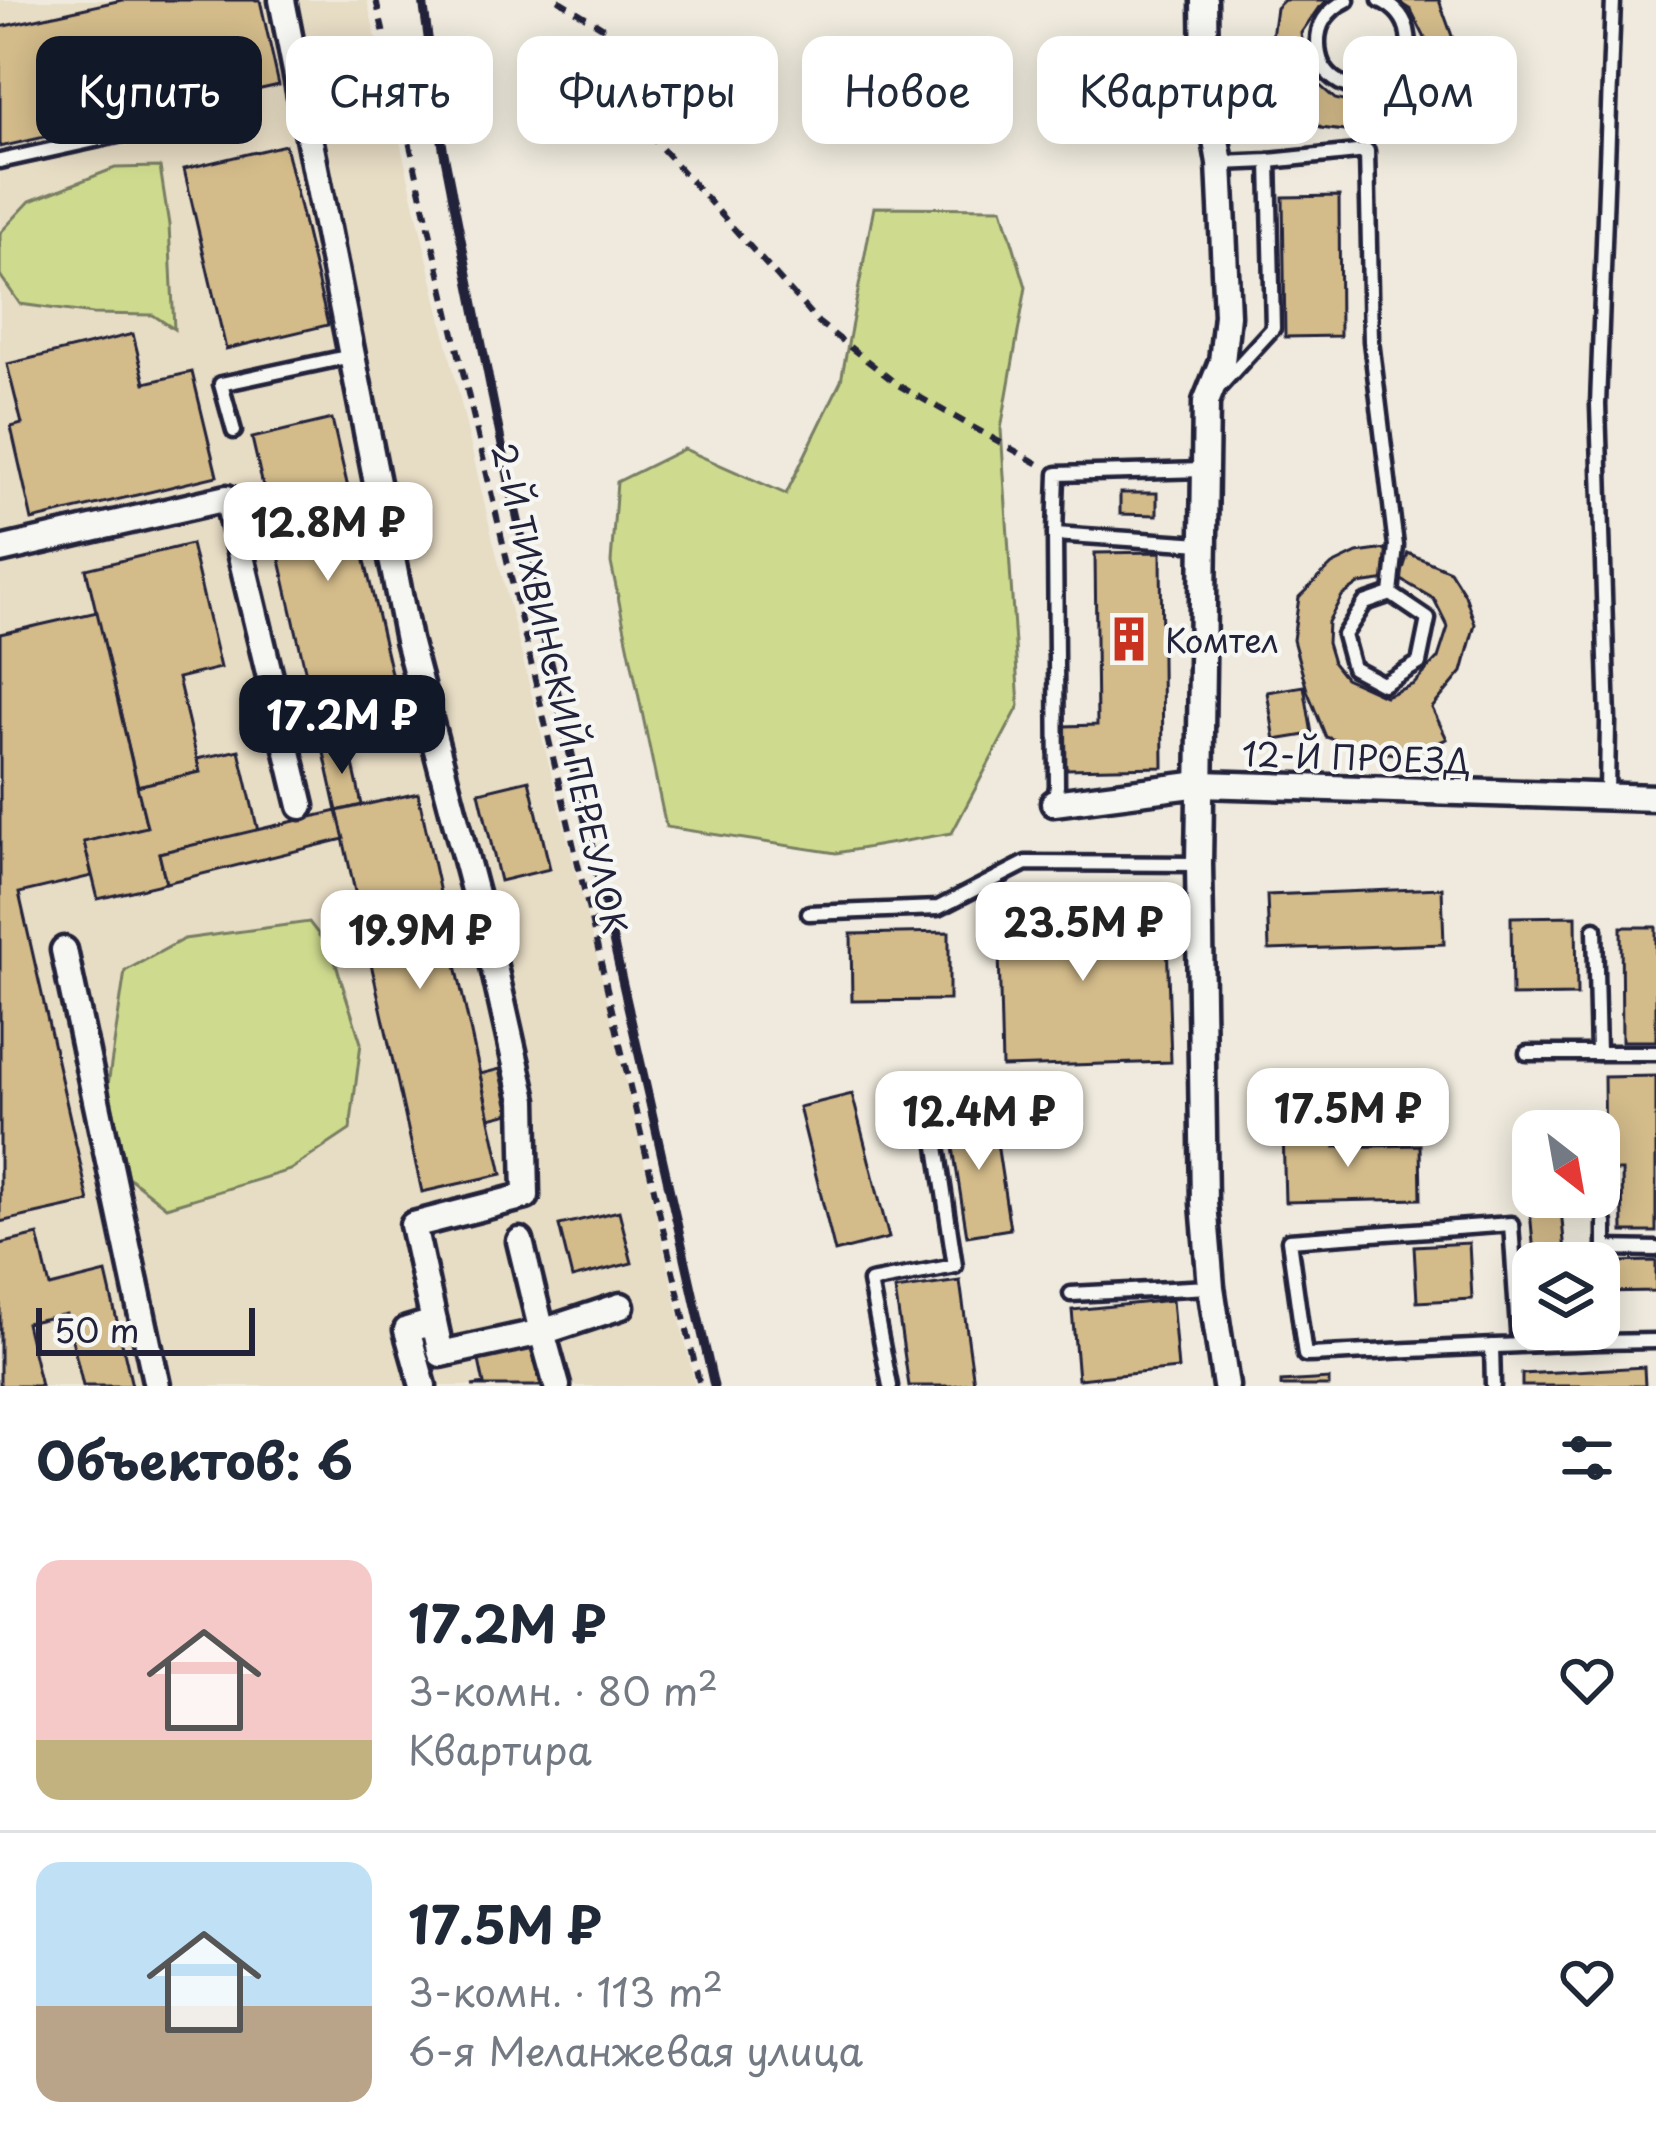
<!DOCTYPE html>
<html lang="ru">
<head>
<meta charset="utf-8">
<style>
  body { margin:0; font-family:"Playpen Sans",sans-serif; background:#f6f6f7; color:#1f2937; height:100vh; display:flex; flex-direction:column; font-size:45px; white-space:nowrap }
  * { box-sizing:border-box; margin:0 }
  p { font-size:39px; color:#747a83 }
  .icon { flex:none; width:66px; height:66px; fill:none; stroke:currentColor; stroke-width:2; stroke-linecap:round; stroke-linejoin:round }
  .map { position:relative; height:1386px; overflow:hidden }
  .details { display:flex; flex-direction:column; background:#fff; flex:1 }
  .details>* { flex:none }
  .top-card { position:absolute; left:36px; top:36px; width:1584px; height:108px; display:flex; gap:24px }
  .needle { width:78px; rotate:149deg }
  .tools { position:absolute; left:1512px; top:1110px; display:grid; gap:24px }
  .tools a { display:grid; place-items:center; width:108px; height:108px; border-radius:24px; background:#fff; box-shadow:0 6px 30px #0003; font-size:60px }
  .scale { position:absolute; left:36px; bottom:30px; width:219px; box-sizing:border-box; padding-left:12px; border:6px solid #22223b; border-top:0; font-size:33px; line-height:42px; white-space:nowrap; color:#22223b; -webkit-text-stroke:9px #f6f6f2; paint-order:stroke }
  .price { position:absolute; translate:-50% -102px; padding:0 27px; border-radius:24px; background:#fff; color:#222; font-size:39px; line-height:78px; filter:drop-shadow(0 3px 6px #0008) }
  .price::after { content:''; position:absolute; left:50%; top:72px; width:36px; height:27px; margin-left:-18px; background:inherit; clip-path:polygon(0 0,100% 0,50% 100%) }
  .price.on { background:#111827; color:#fff }
  ul { padding:0; list-style:none }
  li { display:flex; align-items:center; gap:36px; height:300px; padding:0 36px }
  li+li { border-top:3px solid #e0e1e3 }
  li span { display:grid; place-items:center; flex:none; width:336px; height:240px; border-radius:24px; color:#555 }
  li>.icon { margin-inline-start:auto }
  span .icon { width:144px; height:144px; fill:#fffc; stroke-width:1 }
  li b { font-size:51px }
  h2 { display:flex; justify-content:space-between; align-items:center; height:144px; padding:0 36px; font-size:51px }
  .pill { padding:0 42px; border-radius:24px; background:#fff; box-shadow:0 6px 30px #0003; font-size:42px; line-height:108px }
  .pill.on { background:#111827; color:#fff }
  .map>svg:first-child { display:block }
  .built { fill:#e7dcc4 }
  .green { fill:#cedb8e; stroke:#787e64; stroke-width:3 }
  .building { fill:#d3bb8a; stroke:#22223b; stroke-width:3 }
  .lines { fill:none; stroke-linecap:round; stroke-linejoin:round }
  .service-casing { stroke:#22223b; stroke-width:21 }
  .minor-casing { stroke:#22223b; stroke-width:33 }
  .path { stroke:#22223b; stroke-width:6; stroke-dasharray:12 9; stroke-linecap:butt }
  .service { stroke:#f6f6f2; stroke-width:12 }
  .minor { stroke:#f6f6f2; stroke-width:24 }
  .rail { stroke:#22223b; stroke-width:9 }
  .labels { text-anchor:middle; dominant-baseline:central; stroke-width:9; stroke-linejoin:round; paint-order:stroke }
  .poi-label { font-size:33px; fill:#22223b; stroke:#f6f6f2; text-anchor:start }
  .street-label { font-size:33px; fill:#22223b; stroke:#f6f6f2 }
</style>
</head>
<body>
<div class="map">
<svg width="1656" height="1386" viewBox="0 0 1656 1386">
  <rect width="100%" height="100%" fill="#efeadd"/>
  <filter id="ink" filterUnits="userSpaceOnUse"><feTurbulence type="fractalNoise" baseFrequency=".00833" numOctaves="2"/><feDisplacementMap in="SourceGraphic" scale="24" xChannelSelector="R" yChannelSelector="G"/><feConvolveMatrix kernelMatrix="1 2 1 2 8 2 1 2 1" color-interpolation-filters="sRGB"/></filter>
  <g filter="url(#ink)">
    <polygon class="built" points="0,0 367,0 491,532 601,973 695,1386 0,1386"/>
    <g class="green">
      <polygon points="160,167 169,225 174,329 153,315 93,314 20,304 0,275 0,233 30,201 115,168"/>
      <polygon points="874,207 1002,208 1026,287 1001,429 1019,706 952,833 836,853 666,827 611,563 617,482 684,449 786,494 841,381"/>
      <polygon points="309,922 332,952 361,1043 350,1130 290,1170 166,1207 128,1177 108,1085 125,971 184,939"/>
    </g>
    <g class="building">
      <polygon points="122,0 260,0 279,85 0,147 0,27"/>
      <polygon points="1284,0 1329,0 1319,7 1301,33 1308,75 1335,99 1362,106 1391,95 1415,69 1425,38 1411,10 1395,0 1439,0 1452,36 1439,84 1410,118 1375,135 1321,128 1289,98 1270,51 1276,8"/>
      <polygon points="285,145 328,325 226,349 184,169"/>
      <polygon points="1339,196 1340,336 1285,337 1283,197"/>
      <polygon points="133,334 145,383 192,372 217,476 32,520 11,427 22,424 7,364"/>
      <polygon points="332,419 404,729 323,748 252,438"/>
      <polygon points="1120,493 1157,493 1157,515 1120,514"/>
      <polygon points="191,544 220,668 178,678 200,772 138,786 86,569"/>
      <polygon points="1386,549 1388,580 1359,584 1342,596 1328,622 1327,643 1333,663 1345,678 1385,696 1414,684 1438,658 1448,627 1434,599 1400,579 1408,553 1450,571 1465,595 1475,624 1462,672 1432,708 1447,739 1407,755 1368,751 1326,737 1307,690 1293,640 1299,597 1332,565 1357,553"/>
      <polygon points="1161,552 1163,767 1065,769 1064,726 1097,725 1095,553"/>
      <polygon points="97,612 147,827 84,842 92,876 19,893 89,1202 0,1222 0,634"/>
      <polygon points="1304,686 1312,734 1275,740 1267,692"/>
      <polygon points="348,742 362,805 337,811 323,748"/>
      <polygon points="239,750 258,831 159,853 166,883 98,899 84,842 147,827 137,786 200,772 197,759"/>
      <polygon points="529,780 550,869 500,881 479,792"/>
      <polygon points="418,793 502,1174 422,1192 337,811"/>
      <polygon points="337,811 344,839 166,883 159,853"/>
      <polygon points="1093,888 1094,910 1166,908 1171,1062 1002,1067 998,913 1039,911 1038,889"/>
      <polygon points="1442,888 1444,944 1269,950 1267,895"/>
      <polygon points="1576,916 1577,995 1512,996 1511,917"/>
      <polygon points="1621,927 1656,927 1656,1041 1622,1041"/>
      <polygon points="949,932 949,1000 852,1001 851,934"/>
      <polygon points="500,1069 510,1113 490,1118 480,1074"/>
      <polygon points="1656,1076 1656,1232 1623,1232 1622,1171 1605,1171 1604,1077"/>
      <polygon points="852,1094 889,1238 835,1252 799,1107"/>
      <polygon points="992,1110 1010,1229 967,1236 948,1116"/>
      <polygon points="1335,1129 1335,1147 1420,1145 1421,1199 1285,1202 1283,1131"/>
      <polygon points="1561,1209 1565,1252 1534,1254 1530,1211"/>
      <polygon points="619,1211 632,1263 572,1278 559,1225"/>
      <polygon points="38,1235 50,1287 106,1273 132,1386 83,1386 66,1314 26,1323 41,1386 0,1386 0,1244"/>
      <polygon points="1469,1243 1472,1299 1417,1302 1414,1246"/>
      <polygon points="1656,1261 1656,1291 1599,1292 1599,1263 1567,1263"/>
      <polygon points="960,1281 974,1383 951,1386 909,1386 895,1290"/>
      <polygon points="1172,1300 1178,1369 1078,1379 1072,1310"/>
      <polygon points="532,1344 541,1386 472,1386 484,1384 478,1356"/>
      <polygon points="1644,1367 1645,1386 1522,1386 1522,1374"/>
      <polygon points="1329,1379 1329,1386 1281,1386 1281,1382"/>
    </g>
    <g class="lines">
      <g class="service-casing">
        <g id="service">
          <path d="M1347 0C1329 9 1317 23 1318 44 1319 109 1419 99 1408 35 1406 18 1395 7 1380 0"/>
          <polyline points="0,161 136,131"/>
          <polyline points="1221,163 1269,161 1367,151 1371,341 1396,546 1391,594 1428,619 1419,663 1383,684 1353,668 1344,635 1365,603 1391,594"/>
          <polyline points="1220,386 1273,328 1269,161"/>
          <polyline points="234,431 221,384 351,356"/>
          <polyline points="1055,534 1057,474 1204,470"/>
          <polyline points="1607,796 1608,721 1598,405 1613,0"/>
          <polyline points="1054,803 1057,786 1055,534 1202,544"/>
          <polyline points="809,913 938,908 1026,863 1199,864"/>
          <polyline points="1595,929 1598,1053"/>
          <polyline points="1527,1053 1656,1053"/>
          <polyline points="1605,1223 1605,1248 1656,1249"/>
          <polyline points="1071,1294 1210,1287"/>
          <path d="M1519 1345 1511 1224 1289 1240 1305 1355C1422 1350 1539 1342 1656 1341"/>
          <polyline points="1492,1346 1493,1386"/>
          <polyline points="890,1386 870,1282 955,1266 933,1120"/>
        </g>
      </g>
      <g class="minor-casing">
        <g id="minor">
          <polyline points="282,0 408,640 492,958 524,1100 526,1196 413,1225 441,1354 542,1332 520,1241"/>
          <polyline points="1204,0 1205,76 1220,163 1227,315 1222,362 1206,402 1199,864 1204,1203 1211,1287 1226,1386"/>
          <polyline points="0,550 227,498 301,806"/>
          <polyline points="1054,803 1200,784 1656,798"/>
          <polyline points="64,950 157,1386"/>
          <polyline points="423,1386 407,1330 434,1322"/>
          <polyline points="557,1386 542,1332 621,1306"/>
        </g>
      </g>
      <g class="path">
        <polyline points="376,0 700,1386"/>
        <polyline points="558,0 607,30 656,142 818,322 898,385 1044,467"/>
      </g>
      <use href="#service" class="service"/>
      <use href="#minor" class="minor"/>
      <polyline class="rail" points="423,0 443,148 509,481 714,1386"/>
    </g>
  </g>
  <defs>
    <g id="building-bare" transform="scale(3.6)"><path d="M-4-6H4V6H1V3H-1V6H-4ZM-2.5-4.3h1.7v1.8h-1.7ZM.8-4.3h1.7v1.8H.8ZM-2.5-1h1.7V.8h-1.7ZM.8-1h1.7V.8H.8Z" fill="#c8321e" stroke="#f6f6f2" stroke-width="2.5" paint-order="stroke"/></g>
  </defs>
  <g fill-rule="evenodd">
    <use href="#building-bare" x="1129" y="639"/>
  </g>
  <g class="labels">
    <g class="poi-label">
      <text x="1165" y="639">Комтел</text>
    </g>
    <g class="street-label">
      <text transform="translate(561 688) rotate(77)">2-Й ТИХВИНСКИЙ ПЕРЕУЛОК</text>
      <text transform="translate(1356 756) rotate(2)">12-Й ПРОЕЗД</text>
    </g>
  </g>
</svg>
<div class="tools">
<a><svg class="needle" viewBox="-14 -14 28 28"><path d="M0-13l5 13h-10z" fill="#e53935"/><path d="M0 13l5-13h-10z" fill="#747a83"/></svg></a>
<a><svg class="icon" aria-label="layers" viewBox="0 0 24 24"><path d="M12 4l9 5-9 5-9-5zM3 14l9 5 9-5"/></svg></a>
</div>
<div class="scale">50 m</div>
<b class="price" style="left:328px;top:584px">12.8M ₽</b>
<b class="price on" style="left:342px;top:777px">17.2M ₽</b>
<b class="price" style="left:1083px;top:984px">23.5M ₽</b>
<b class="price" style="left:420px;top:992px">19.9M ₽</b>
<b class="price" style="left:1348px;top:1170px">17.5M ₽</b>
<b class="price" style="left:979px;top:1173px">12.4M ₽</b>
<div class="top-card">
<a class="pill on">Купить</a>
<a class="pill">Снять</a>
<a class="pill">Фильтры</a>
<a class="pill">Новое</a>
<a class="pill">Квартира</a>
<a class="pill">Дом</a>
</div>
</div>
<section class="details">
<h2>Объектов: 6<svg class="icon" aria-label="filters" viewBox="0 0 24 24"><path d="M4 7h16M4 17h16"/><circle cx="9" cy="7" r="2"/><circle cx="15" cy="17" r="2"/></svg></h2>
<ul>
<li><span style="background:linear-gradient(#f6c9c9 75%,#c2b280 0)"><svg class="icon" aria-label="home" viewBox="0 0 24 24"><path d="M3 11l9-7 9 7M6 9v11h12V9"/></svg></span><div><b>17.2M ₽</b><p>3-комн. · 80 m²</p><p>Квартира</p></div><svg class="icon" aria-label="heart" viewBox="0 0 24 24"><path d="M12 20l-8-8c-3-5 5-10 8-4 3-6 11-1 8 4z"/></svg></li>
<li><span style="background:linear-gradient(#bfe0f5 60%,#b9a48a 0)"><svg class="icon" aria-label="home" viewBox="0 0 24 24"><path d="M3 11l9-7 9 7M6 9v11h12V9"/></svg></span><div><b>17.5M ₽</b><p>3-комн. · 113 m²</p><p>6-я Меланжевая улица</p></div><svg class="icon" aria-label="heart" viewBox="0 0 24 24"><path d="M12 20l-8-8c-3-5 5-10 8-4 3-6 11-1 8 4z"/></svg></li>
</ul>
</section>
</body>
</html>
